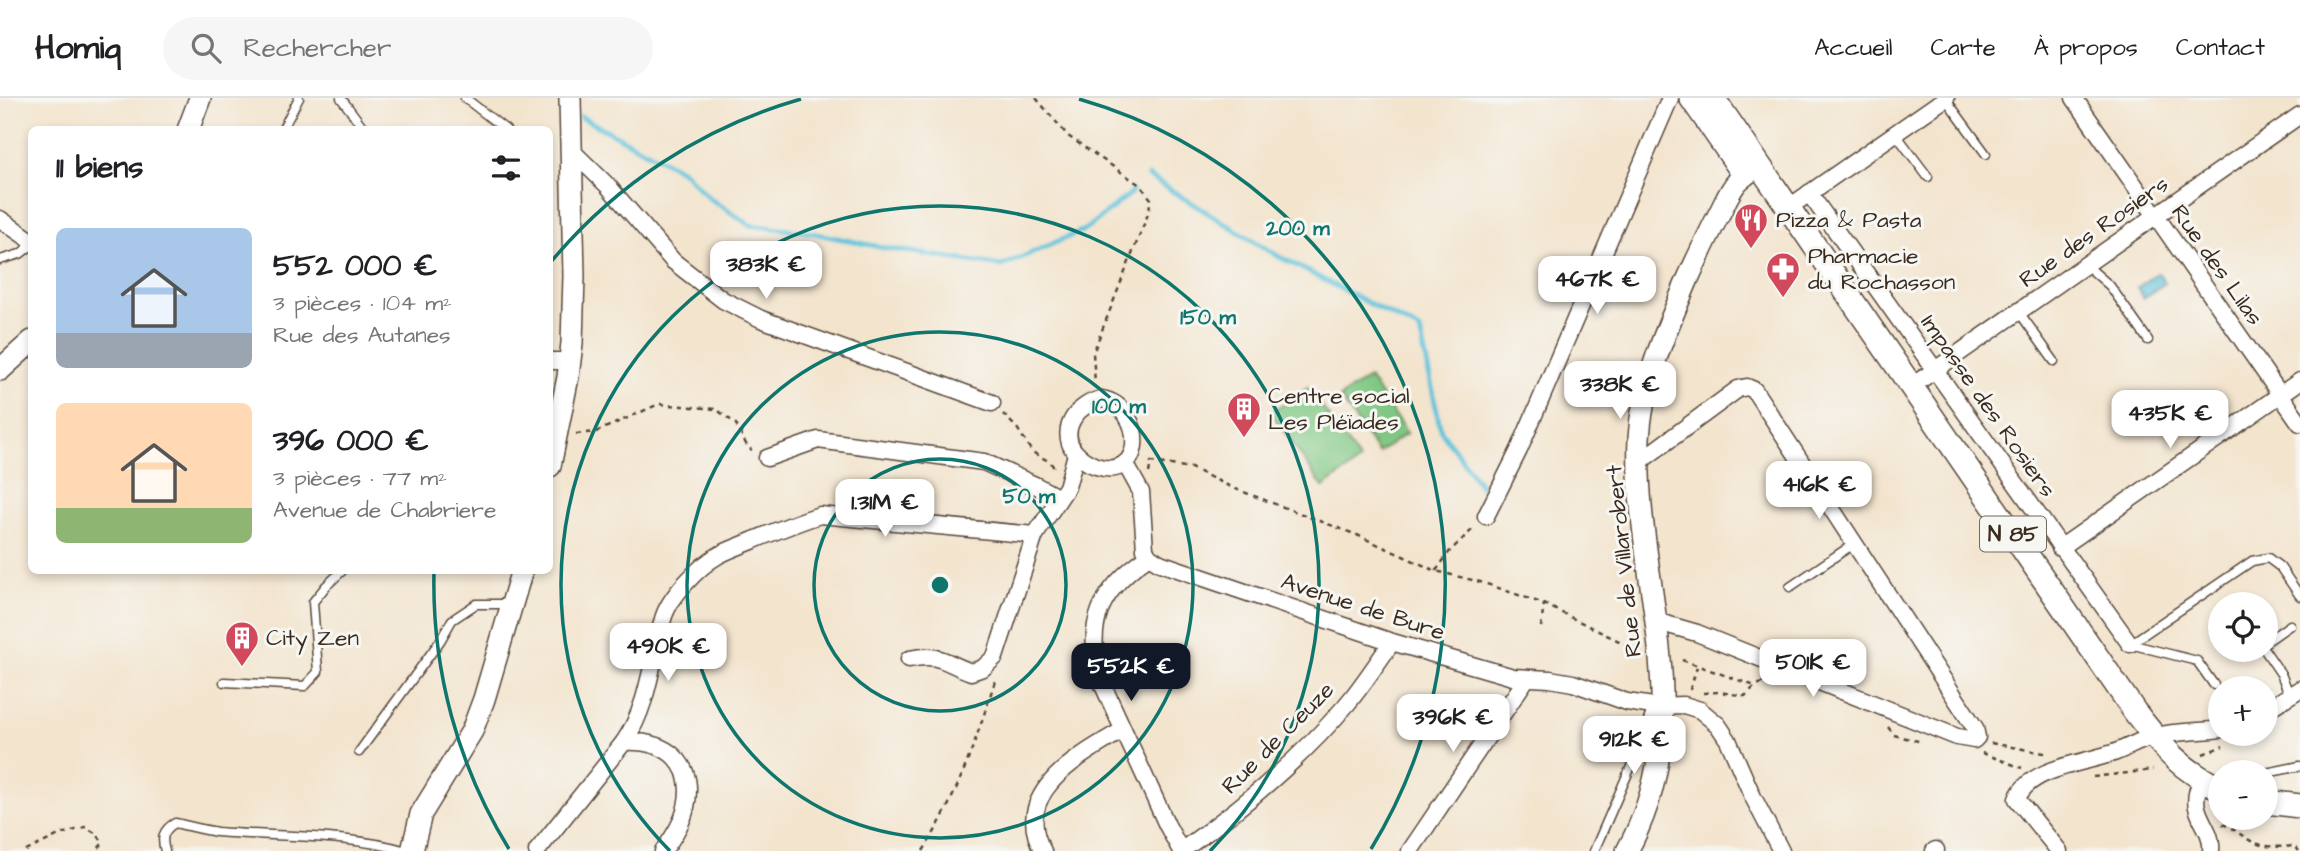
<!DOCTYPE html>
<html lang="fr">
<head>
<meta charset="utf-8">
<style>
  body { margin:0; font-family:"Architects Daughter",sans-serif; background:#f6f6f6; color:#202124; height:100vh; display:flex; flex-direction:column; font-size:26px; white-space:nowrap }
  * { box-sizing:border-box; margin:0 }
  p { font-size:23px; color:#757577 }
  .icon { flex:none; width:38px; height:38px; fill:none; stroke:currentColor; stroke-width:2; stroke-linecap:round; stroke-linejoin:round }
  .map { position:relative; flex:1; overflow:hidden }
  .sheet { position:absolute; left:28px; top:28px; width:525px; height:448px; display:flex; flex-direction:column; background:#fff; border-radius:10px; box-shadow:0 4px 10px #0003 }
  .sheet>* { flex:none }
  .controls { position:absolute; left:2208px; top:494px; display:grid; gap:14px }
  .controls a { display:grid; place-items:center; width:70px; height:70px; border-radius:50%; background:#fff; box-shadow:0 4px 10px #0003; font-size:35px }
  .price { position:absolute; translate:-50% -60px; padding:0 16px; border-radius:14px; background:#fff; color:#222; font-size:23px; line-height:46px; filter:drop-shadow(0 2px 4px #0008) }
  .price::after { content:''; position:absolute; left:50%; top:42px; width:21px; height:16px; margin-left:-10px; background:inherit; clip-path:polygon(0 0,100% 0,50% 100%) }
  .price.on { background:#111827; color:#fff }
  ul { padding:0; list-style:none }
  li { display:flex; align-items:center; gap:21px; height:175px; padding:0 28px }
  li span { display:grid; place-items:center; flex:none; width:196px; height:140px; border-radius:10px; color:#555 }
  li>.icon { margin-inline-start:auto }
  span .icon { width:84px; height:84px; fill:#fffc; stroke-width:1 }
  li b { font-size:30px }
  h2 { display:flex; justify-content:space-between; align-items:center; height:84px; padding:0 28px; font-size:30px }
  header { display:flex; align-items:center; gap:42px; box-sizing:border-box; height:98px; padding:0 35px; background:#fff; border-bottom:2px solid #e0e0e0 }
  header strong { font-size:33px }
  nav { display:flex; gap:38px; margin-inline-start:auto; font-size:24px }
  .search { width:490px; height:63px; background:#f6f6f6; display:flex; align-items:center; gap:18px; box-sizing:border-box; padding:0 24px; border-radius:38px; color:#757577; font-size:26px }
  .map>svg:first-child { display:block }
  .green { fill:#7fc783; stroke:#5d7850; stroke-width:2 }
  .water { fill:#5cc2da; stroke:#4c767c; stroke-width:2 }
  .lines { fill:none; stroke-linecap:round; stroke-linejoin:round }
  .stream { stroke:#5cc2da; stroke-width:5 }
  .lane-casing { stroke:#574638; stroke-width:11 }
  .street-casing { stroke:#574638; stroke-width:19 }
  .secondary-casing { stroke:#574638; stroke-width:24 }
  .primary-casing { stroke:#574638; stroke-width:26 }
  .path { stroke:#574638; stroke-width:2.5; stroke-dasharray:5 5; stroke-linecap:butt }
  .lane { stroke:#fff; stroke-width:8 }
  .street { stroke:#fff; stroke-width:16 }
  .secondary { stroke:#fff; stroke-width:21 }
  .primary { stroke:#fff; stroke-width:23 }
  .ring { fill:none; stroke:#0f766e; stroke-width:3.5 }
  .labels { text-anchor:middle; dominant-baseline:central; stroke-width:6; stroke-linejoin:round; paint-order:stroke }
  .shield { fill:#f6f6f2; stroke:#73675e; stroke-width:2 }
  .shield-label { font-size:21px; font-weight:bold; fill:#3b2a1e }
  .poi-label { font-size:23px; fill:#3b2a1e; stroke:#f6f6f2; text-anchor:start }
  .street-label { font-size:23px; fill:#3b2a1e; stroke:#f6f6f2 }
  .centre { fill:#0f766e; stroke:#f6f6f2; stroke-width:3.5 }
  .ring-label { font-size:21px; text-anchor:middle; font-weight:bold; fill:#0f766e; stroke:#f6f6f2; stroke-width:6; stroke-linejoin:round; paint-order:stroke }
</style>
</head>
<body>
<header>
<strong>Homiq</strong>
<div class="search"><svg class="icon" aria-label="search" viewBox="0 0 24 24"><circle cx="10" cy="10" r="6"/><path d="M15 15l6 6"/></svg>Rechercher</div>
<nav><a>Accueil</a><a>Carte</a><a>À propos</a><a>Contact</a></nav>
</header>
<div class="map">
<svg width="2300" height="753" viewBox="0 0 2300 753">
  <rect width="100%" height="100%" fill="#f6f6f2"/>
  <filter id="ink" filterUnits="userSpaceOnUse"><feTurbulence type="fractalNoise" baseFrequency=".0143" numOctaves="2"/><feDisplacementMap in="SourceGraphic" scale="14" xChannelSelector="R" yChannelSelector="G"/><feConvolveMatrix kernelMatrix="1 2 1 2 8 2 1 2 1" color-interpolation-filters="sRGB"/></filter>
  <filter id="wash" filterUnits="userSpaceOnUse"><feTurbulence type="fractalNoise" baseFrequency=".00686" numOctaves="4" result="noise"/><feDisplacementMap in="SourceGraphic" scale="28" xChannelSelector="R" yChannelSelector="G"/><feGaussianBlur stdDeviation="1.57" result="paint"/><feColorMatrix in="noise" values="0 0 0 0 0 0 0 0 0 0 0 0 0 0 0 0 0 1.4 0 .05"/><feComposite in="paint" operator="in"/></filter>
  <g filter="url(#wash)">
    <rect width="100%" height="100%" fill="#f3e4cd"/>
    <g class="green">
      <polygon points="1369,280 1407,335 1378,355 1340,299"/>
      <polygon points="1308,289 1360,363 1323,389 1271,315"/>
    </g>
    <polygon class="water" points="2158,175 2165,185 2143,200 2137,190"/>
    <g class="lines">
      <g class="stream">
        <polyline points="558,0 559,1"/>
        <polyline points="581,19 683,73 709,100 750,127 813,135 885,150 1002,168 1086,131 1132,94"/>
        <polyline points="1148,78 1278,158 1420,232 1441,333 1481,388"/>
      </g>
    </g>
  </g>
  <g filter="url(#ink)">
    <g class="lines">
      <g class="lane-casing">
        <g id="lane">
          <polyline points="341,0 365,32"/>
          <polyline points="465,0 506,32"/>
          <polyline points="1945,0 1986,56"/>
          <polyline points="282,32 299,0"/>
          <polyline points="1895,35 1928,79"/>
          <polyline points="0,162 20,156 32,147"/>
          <polyline points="2086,167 2110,188 2148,242"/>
          <polyline points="2019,214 2054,263"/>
          <polyline points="1790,489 1855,445"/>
          <polyline points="2266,544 2290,527"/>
          <polyline points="2130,546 2252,463 2268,460 2280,469 2300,498"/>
          <polyline points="2130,546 2197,563 2214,587"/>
          <polyline points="2264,551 2281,576 2290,598"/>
          <polyline points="224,584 305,588 318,574 313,504 326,488 343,472"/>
          <polyline points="2239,635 2239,637"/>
          <polyline points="359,654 440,543 452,522 476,506 509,506"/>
          <polyline points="2266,675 2300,668"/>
          <path d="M165 753C161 740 163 732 175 725 189 728 203 732 217 734 277 739 349 736 407 753"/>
          <polyline points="1594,753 1636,657 1653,608"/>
        </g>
      </g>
      <g class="street-casing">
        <g id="street">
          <polyline points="2074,0 2300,325"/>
          <polyline points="572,53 608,88 673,163 723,202 761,221 992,305"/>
          <polyline points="1809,95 2130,546"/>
          <polyline points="1788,110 1946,0"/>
          <polyline points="0,121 32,143"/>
          <polyline points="550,263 570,263"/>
          <polyline points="1912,288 2300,17"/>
          <path d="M1102 301C1145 309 1147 385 1096 368 1087 365 1080 360 1074 353 1058 330 1079 305 1102 301Z"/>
          <polyline points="767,360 818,342 984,364 1037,388 1059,400"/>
          <polyline points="1639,364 1738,291 1747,289 1754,292 1975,630 1977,639 1974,642 1957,639 1697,535 1655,523"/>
          <polyline points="1125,365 1141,394 1145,451 1149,458 1160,465 1392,544 1513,579 1550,581 1573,585 1627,604 1653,608 1684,607 1700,612 1718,627 1728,642 1753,699 1781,753"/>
          <polyline points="1486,418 1519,352 1670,0"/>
          <polyline points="2060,450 2300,283"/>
          <path d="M1149 458C1100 491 1084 526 1101 583L1167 727 1181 753"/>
          <path d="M909 561C941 555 943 564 971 574L983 570 995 559 1035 437"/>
          <polyline points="2266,612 2300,591"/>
          <path d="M624 644C666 642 696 664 686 709 683 724 672 741 663 753"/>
          <path d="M2202 682C2184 716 2214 726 2211 753"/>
          <path d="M537 753 624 644C649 607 651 564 663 521 669 499 699 468 719 457 730 451 743 447 754 442 776 433 797 424 820 417L1035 437 1067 389 1076 356"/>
          <path d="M1043 753C1009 694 1083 656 1123 632"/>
          <path d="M1181 753C1242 710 1299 663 1347 606 1363 587 1377 565 1392 544"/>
          <polyline points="1410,753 1527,580"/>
          <polyline points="1934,753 1936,752"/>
          <path d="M2059 753 2017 701C2029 669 2087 665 2116 654 2129 649 2142 641 2156 638 2177 633 2200 634 2221 631"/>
        </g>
      </g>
      <g class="secondary-casing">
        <g id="secondary">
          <polyline points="1690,0 1744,78"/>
          <polyline points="188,32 200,0"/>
          <polyline points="0,272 32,243"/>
          <polyline points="550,368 568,279 572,245 574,178 570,0"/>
          <polyline points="412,753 421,716 472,633 484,601 522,472"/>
          <path d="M1627 753C1702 617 1633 482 1639 340 1642 285 1666 233 1687 183 1697 160 1708 138 1719 116 1725 105 1729 93 1738 83 1744 77 1752 72 1759 67"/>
        </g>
      </g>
      <g class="primary-casing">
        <g id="primary">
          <path d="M1713 0 2135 614C2163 650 2179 671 2221 691"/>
          <polyline points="2266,704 2300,708"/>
        </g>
      </g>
      <g class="path">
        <polyline points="1036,0 1068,38 1140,87 1151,101 1148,116 1093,255 1095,285"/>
        <polyline points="1003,316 1017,330 1032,354 1050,364 1055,371"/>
        <polyline points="576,336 596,334 659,306 716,311 736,326 748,350 752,352"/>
        <polyline points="1149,375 1151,364 1191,370 1233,390 1357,437 1436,473 1484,485 1544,506 1639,553"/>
        <polyline points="1436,473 1450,453 1475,429"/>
        <polyline points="1541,529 1544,506"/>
        <polyline points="1682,562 1755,588"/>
        <polyline points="1690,592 1697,569"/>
        <polyline points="1703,595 1719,594 1745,598 1755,588 1768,582"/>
        <polyline points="1888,629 1894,637 1922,644"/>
        <polyline points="1991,645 2049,656"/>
        <polyline points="1982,655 2022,670"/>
        <polyline points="2203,656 2223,648"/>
        <polyline points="2093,679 2153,672"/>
        <path d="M2222 726C2235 730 2242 739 2253 744 2266 750 2281 749 2294 748L2298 753"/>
        <polyline points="26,753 59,737 85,729 97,736 103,745 96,753"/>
        <path d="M923 753C957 700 976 642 995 583"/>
      </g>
      <use href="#lane" class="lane"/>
      <use href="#street" class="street"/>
      <use href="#secondary" class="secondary"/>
      <use href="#primary" class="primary"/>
    </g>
  </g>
  <g class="ring">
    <circle cx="940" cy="487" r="126"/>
    <circle cx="940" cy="487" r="253"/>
    <path d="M670 753A379 379 0 1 1 1210 753"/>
    <path d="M509 751A506 506 0 0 1 434 474M550 165A506 506 0 0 1 801 1M1079 1A506 506 0 0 1 1371 751"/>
  </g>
  <defs>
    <g id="restaurant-pin" transform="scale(1.75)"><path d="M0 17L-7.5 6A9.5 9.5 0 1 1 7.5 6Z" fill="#d1495b" stroke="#f6f6f2"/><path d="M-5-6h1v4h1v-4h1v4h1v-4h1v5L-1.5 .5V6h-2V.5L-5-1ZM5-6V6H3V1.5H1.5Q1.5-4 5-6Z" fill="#fff"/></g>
    <g id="pharmacy-pin" transform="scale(1.75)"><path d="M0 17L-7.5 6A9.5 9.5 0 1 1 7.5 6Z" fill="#d1495b" stroke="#f6f6f2"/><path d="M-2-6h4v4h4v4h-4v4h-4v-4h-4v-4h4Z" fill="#fff"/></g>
    <g id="building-pin" transform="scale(1.75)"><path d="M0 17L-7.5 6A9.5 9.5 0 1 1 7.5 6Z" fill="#d1495b" stroke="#f6f6f2"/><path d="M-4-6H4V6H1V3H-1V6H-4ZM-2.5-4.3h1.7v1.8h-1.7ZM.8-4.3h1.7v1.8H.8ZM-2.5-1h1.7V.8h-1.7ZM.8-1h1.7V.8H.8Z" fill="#fff"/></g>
  </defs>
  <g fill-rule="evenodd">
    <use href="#restaurant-pin" x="1751" y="122"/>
    <use href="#pharmacy-pin" x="1783" y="171"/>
    <use href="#building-pin" x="1244" y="311"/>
    <use href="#building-pin" x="242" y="540"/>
  </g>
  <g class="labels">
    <rect class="shield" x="1980" y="418.5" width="66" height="35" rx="5"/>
    <g class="shield-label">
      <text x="2013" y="436">N 85</text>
    </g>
    <g class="poi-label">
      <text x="1776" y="122">Pizza &amp; Pasta</text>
      <text x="1808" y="158">Pharmacie<tspan x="1808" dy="26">du Rochasson</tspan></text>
      <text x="1268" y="298">Centre social<tspan x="1268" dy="26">Les Pléïades</tspan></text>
      <text x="266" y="540">City Zen</text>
    </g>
    <g class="street-label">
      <text transform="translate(2094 134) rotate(-35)">Rue des Rosiers</text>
      <text transform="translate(2217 167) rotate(55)">Rue des Lilas</text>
      <text transform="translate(1988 308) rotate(55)">Impasse des Rosiers</text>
      <text transform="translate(1624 463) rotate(-96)">Rue de Villarobert</text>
      <text transform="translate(1363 509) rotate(18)">Avenue de Bure</text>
      <text transform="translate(1278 640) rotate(-45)">Rue de Ceuze</text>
    </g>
  </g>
  <circle cx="940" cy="487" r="10" class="centre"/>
  <g class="ring-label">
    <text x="1298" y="137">200 m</text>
    <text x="1208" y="226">150 m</text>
    <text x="1119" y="315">100 m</text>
    <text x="1029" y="405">50 m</text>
  </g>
</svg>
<div class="controls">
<a><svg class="icon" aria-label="locate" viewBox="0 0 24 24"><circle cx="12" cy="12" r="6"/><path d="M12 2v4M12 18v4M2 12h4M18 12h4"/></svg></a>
<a>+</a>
<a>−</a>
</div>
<b class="price" style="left:766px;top:203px">383K €</b>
<b class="price" style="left:1597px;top:218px">467K €</b>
<b class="price" style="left:1620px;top:323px">338K €</b>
<b class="price" style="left:2170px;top:352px">435K €</b>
<b class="price" style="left:1819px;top:423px">416K €</b>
<b class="price" style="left:885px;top:441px">1.31M €</b>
<b class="price" style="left:668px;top:585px">490K €</b>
<b class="price" style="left:1813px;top:601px">501K €</b>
<b class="price on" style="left:1131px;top:605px">552K €</b>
<b class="price" style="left:1453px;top:656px">396K €</b>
<b class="price" style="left:1634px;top:678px">912K €</b>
<section class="sheet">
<h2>11 biens<svg class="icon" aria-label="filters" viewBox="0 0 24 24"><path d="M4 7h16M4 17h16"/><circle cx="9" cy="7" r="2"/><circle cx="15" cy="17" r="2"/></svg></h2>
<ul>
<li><span style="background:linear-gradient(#a9c7e8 75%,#9aa5b1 0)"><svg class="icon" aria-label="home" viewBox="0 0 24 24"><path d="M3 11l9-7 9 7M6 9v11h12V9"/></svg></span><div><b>552 000 €</b><p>3 pièces · 104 m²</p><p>Rue des Autanes</p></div></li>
<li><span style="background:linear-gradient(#ffd9b3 75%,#8fb573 0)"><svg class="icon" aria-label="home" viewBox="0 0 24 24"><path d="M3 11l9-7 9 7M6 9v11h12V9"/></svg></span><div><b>396 000 €</b><p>3 pièces · 77 m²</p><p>Avenue de Chabriere</p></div></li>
</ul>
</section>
</div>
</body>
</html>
